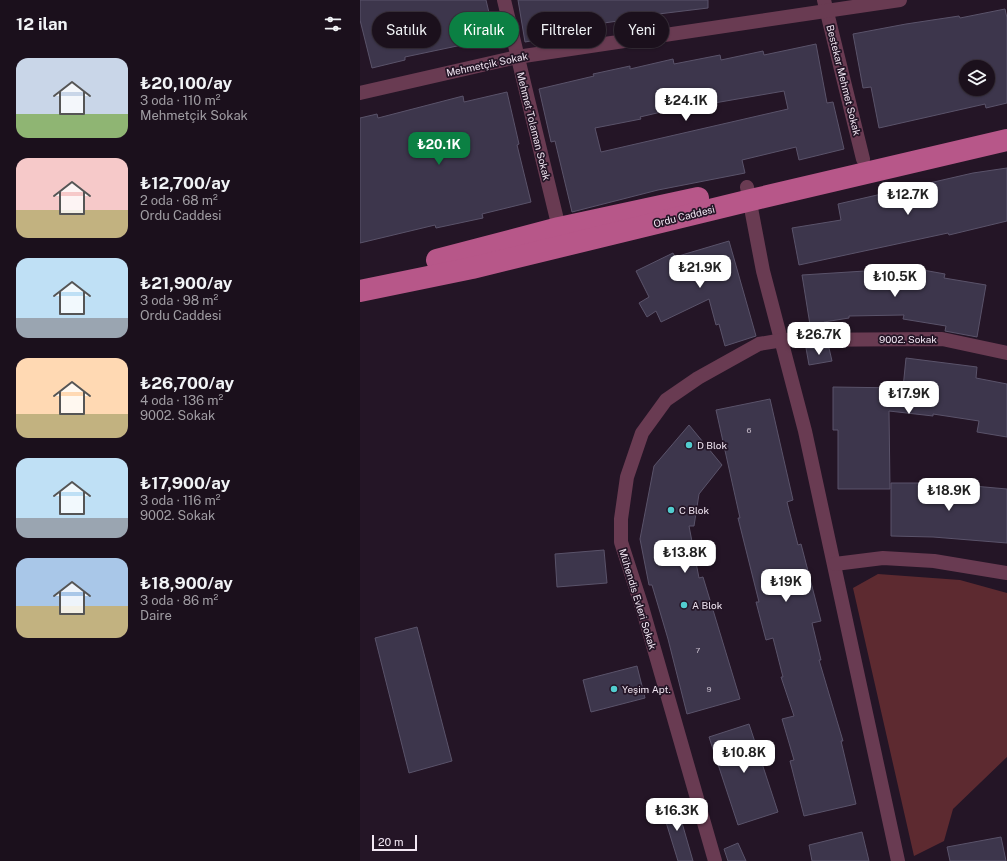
<!DOCTYPE html>
<html lang="tr">
<head>
<meta charset="utf-8">
<style>
  body { margin:0; font-family:"Public Sans",sans-serif; background:#281e29; color:#f1f3f6; height:100vh; display:flex; flex-direction:column; font-size:15px; white-space:nowrap }
  * { box-sizing:border-box; margin:0 }
  p { font-size:13px; color:#a09da3 }
  .icon { flex:none; width:22px; height:22px; fill:none; stroke:currentColor; stroke-width:2; stroke-linecap:round; stroke-linejoin:round }
  .map { position:relative; flex:1; overflow:hidden }
  .panel { display:flex; flex-direction:column; background:#1b101c; width:360px }
  .panel>* { flex:none }
  .top-card { position:absolute; left:12px; top:12px; width:380px; height:36px; display:flex; gap:8px }
  .controls { position:absolute; left:599px; top:60px; display:grid; gap:8px }
  .controls a { display:grid; place-items:center; width:36px; height:36px; border-radius:50%; background:#1b101c; box-shadow:0 1px 3px #0004,0 0 0 1px #39303b; font-size:20px }
  .scale { position:absolute; left:12px; bottom:10px; width:45px; box-sizing:border-box; padding-left:4px; border:2px solid #f2e7f3; border-top:0; font-size:11px; line-height:14px; white-space:nowrap; color:#f2e7f3; -webkit-text-stroke:3px #241526; paint-order:stroke }
  .price { position:absolute; translate:-50% -34px; padding:0 9px; border-radius:8px; background:#fff; color:#222; font-size:13px; line-height:26px; filter:drop-shadow(0 1px 2px #0008) }
  .price::after { content:''; position:absolute; left:50%; top:24px; width:12px; height:9px; margin-left:-6px; background:inherit; clip-path:polygon(0 0,100% 0,50% 100%) }
  .price.current { background:#0b8043; color:#fff }
  ul { padding:0; list-style:none }
  li { display:flex; align-items:center; gap:12px; height:100px; padding:0 16px }
  li span { display:grid; place-items:center; flex:none; width:112px; height:80px; border-radius:12px; color:#555 }
  li>.icon { margin-inline-start:auto }
  span .icon { width:48px; height:48px; fill:#fffc; stroke-width:1 }
  li b { font-size:17px }
  h2 { display:flex; justify-content:space-between; align-items:center; height:48px; padding:0 16px; font-size:17px }
  .chip { padding:0 14px; border-radius:18px; background:#1b101c; box-shadow:0 1px 3px #0004,0 0 0 1px #39303b; font-size:14px; line-height:36px }
  .chip.current { background:#0b8043; color:#fff }
  main { display:flex; flex:1; min-height:0 }
  .map>svg:first-child { display:block }
  .green { fill:#5d2a30 }
  .building { fill:#3d364c; stroke:#5a536a; fill-rule:evenodd }
  .lines { fill:none; stroke-linecap:round; stroke-linejoin:round }
  .minor { stroke:#693b52; stroke-width:14 }
  .primary { stroke:#b75789; stroke-width:22 }
  .poi-dot { fill:#52cdcf; stroke:#241526; stroke-width:1.5 }
  .labels { text-anchor:middle; dominant-baseline:central; stroke-width:3.5; stroke-linejoin:round; paint-order:stroke }
  .number-label { font-size:8px; fill:#c5bbc9 }
  .street-label { font-size:10px; fill:#f2e7f3; stroke:#241526 }
  .poi-label { font-size:10px; fill:#f2e7f3; stroke:#241526; text-anchor:start }
</style>
</head>
<body>
<main>
<section class="panel">
<h2>12 ilan<svg class="icon" aria-label="filters" viewBox="0 0 24 24"><path d="M4 7h16M4 17h16"/><circle cx="9" cy="7" r="2"/><circle cx="15" cy="17" r="2"/></svg></h2>
<ul>
<li><span style="background:linear-gradient(#c9d6e8 70%,#8fb573 0)"><svg class="icon" aria-label="home" viewBox="0 0 24 24"><path d="M3 11l9-7 9 7M6 9v11h12V9"/></svg></span><div><b>₺20,100/ay</b><p>3 oda · 110 m²</p><p>Mehmetçik Sokak</p></div></li>
<li><span style="background:linear-gradient(#f6c9c9 65%,#c2b280 0)"><svg class="icon" aria-label="home" viewBox="0 0 24 24"><path d="M3 11l9-7 9 7M6 9v11h12V9"/></svg></span><div><b>₺12,700/ay</b><p>2 oda · 68 m²</p><p>Ordu Caddesi</p></div></li>
<li><span style="background:linear-gradient(#bfe0f5 75%,#9aa5b1 0)"><svg class="icon" aria-label="home" viewBox="0 0 24 24"><path d="M3 11l9-7 9 7M6 9v11h12V9"/></svg></span><div><b>₺21,900/ay</b><p>3 oda · 98 m²</p><p>Ordu Caddesi</p></div></li>
<li><span style="background:linear-gradient(#ffd9b3 70%,#c2b280 0)"><svg class="icon" aria-label="home" viewBox="0 0 24 24"><path d="M3 11l9-7 9 7M6 9v11h12V9"/></svg></span><div><b>₺26,700/ay</b><p>4 oda · 136 m²</p><p>9002. Sokak</p></div></li>
<li><span style="background:linear-gradient(#bfe0f5 75%,#9aa5b1 0)"><svg class="icon" aria-label="home" viewBox="0 0 24 24"><path d="M3 11l9-7 9 7M6 9v11h12V9"/></svg></span><div><b>₺17,900/ay</b><p>3 oda · 116 m²</p><p>9002. Sokak</p></div></li>
<li><span style="background:linear-gradient(#a9c7e8 60%,#c2b280 0)"><svg class="icon" aria-label="home" viewBox="0 0 24 24"><path d="M3 11l9-7 9 7M6 9v11h12V9"/></svg></span><div><b>₺18,900/ay</b><p>3 oda · 86 m²</p><p>Daire</p></div></li>
</ul>
</section>
<div class="map">
<svg width="647" height="861" viewBox="0 0 647 861">
  <rect width="100%" height="100%" fill="#241526"/>
  <polygon class="green" points="518,574 600,580 647,593 647,757 593,809 584,841 554,856 493,588"/>
  <g class="building">
    <polygon points="0,0 126,0 135,38 45,57 45,60 12,68 0,20"/>
    <polygon points="158,0 348,0 348,8 257,19 258,21 216,27 217,33 165,42"/>
    <path d="M645 9 647 18V103L626 108 625 104 519 128 511 87 503 88 493 34 546 24 599 16 600 18ZM606 67H628V89H606Z"/>
    <path d="M456 44 467 103 473 102 484 149 439 160 436 147 382 160 385 173 298 190 212 212 195 141 191 142 179 89 234 76 233 74 270 66V69L313 59 314 64 360 55 361 60 403 51 404 55ZM424 91 428 109 241 152 235 128 281 119 280 117 331 105V107Z"/>
    <polygon points="147,92 159,144 157,145 171,202 122,214 123,218 76,228 75,225 0,243 0,118 17,114 18,118 103,96 104,102"/>
    <polygon points="647,168 647,221 589,235 588,233 439,265 432,228 481,220 478,204 613,173"/>
    <polygon points="369,241 396,336 365,346 359,324 356,325 349,299 301,322 296,311 287,317 279,303 289,297 276,271 313,253 315,257"/>
    <polygon points="552,268 585,274 584,278 626,285 617,337 585,331 586,326 543,319 544,315 489,316 489,318 464,322 466,331 451,331 442,275"/>
    <polygon points="446,348 469,348 472,361 449,365"/>
    <polygon points="546,358 617,367 616,378 647,384 647,437 617,432 619,421 573,414 573,416 529,411 530,489 478,489 478,430 473,430 473,387 543,388"/>
    <polygon points="410,399 433,500 427,502 438,545 441,544 461,621 452,623 461,660 459,660 483,741 481,741 496,804 444,816 430,761 434,760 422,719 434,716 421,677 423,677 413,638 406,640 396,602 399,602 378,518 380,518 356,410"/>
    <polygon points="329,425 362,465 339,494 334,526 329,526 339,578 343,577 380,699 327,714 308,639 292,585 289,585 280,539 294,466"/>
    <polygon points="531,483 580,483 647,489 647,543 573,537 531,536"/>
    <polygon points="244,550 247,583 197,587 195,554"/>
    <polygon points="57,627 92,761 49,773 15,638"/>
    <polygon points="277,666 285,698 231,712 223,680"/>
    <polygon points="389,724 418,812 378,825 349,737"/>
    <polygon points="316,802 333,861 318,861 301,806"/>
    <polygon points="502,832 509,861 452,861 449,845"/>
    <polygon points="641,837 646,861 590,861 587,847"/>
    <polygon points="378,843 386,861 368,861 364,849"/>
  </g>
  <g class="lines">
    <g class="minor">
      <polyline points="144,0 199,228"/>
      <polyline points="464,0 503,159"/>
      <polyline points="0,93 157,57 540,0"/>
      <polyline points="387,187 403,271 445,431 538,861"/>
      <polyline points="475,564 523,558 574,561 647,573"/>
      <polyline points="355,861 282,607 261,542 261,519 267,477 282,433 306,400 338,378 399,344 423,340 582,339 647,353"/>
    </g>
    <g class="primary">
      <polyline points="77,260 199,228 338,198"/>
      <polyline points="0,291 112,268 391,200 647,140"/>
    </g>
  </g>
  <g class="poi-dot">
    <circle cx="329" cy="445" r="4"/>
    <circle cx="311" cy="510" r="4"/>
    <circle cx="324" cy="605" r="4"/>
    <circle cx="254" cy="689" r="4"/>
  </g>
  <g class="labels">
    <g class="number-label">
      <text x="389" y="430">6</text>
      <text x="338" y="650">7</text>
      <text x="349" y="689">9</text>
    </g>
    <g class="street-label">
      <text transform="translate(127 64) rotate(-12)">Mehmetçik Sokak</text>
      <text transform="translate(484 80) rotate(76)">Bestekar Mehmet Sokak</text>
      <text transform="translate(174 126) rotate(76)">Mehmet Tolaman Sokak</text>
      <text transform="translate(324 216) rotate(-14)">Ordu Caddesi</text>
      <text x="548" y="339">9002. Sokak</text>
      <text transform="translate(278 599) rotate(73)">Mühendis Evleri Sokak</text>
    </g>
    <g class="poi-label">
      <text x="337" y="445">D Blok</text>
      <text x="319" y="510">C Blok</text>
      <text x="332" y="605">A Blok</text>
      <text x="262" y="689">Yeşim Apt.</text>
    </g>
  </g>
</svg>
<div class="controls">
<a><svg class="icon" aria-label="layers" viewBox="0 0 24 24"><path d="M12 4l9 5-9 5-9-5zM3 14l9 5 9-5"/></svg></a>
</div>
<div class="scale">20 m</div>
<b class="price" style="left:326px;top:122px">₺24.1K</b>
<b class="price current" style="left:79px;top:166px">₺20.1K</b>
<b class="price" style="left:548px;top:216px">₺12.7K</b>
<b class="price" style="left:340px;top:289px">₺21.9K</b>
<b class="price" style="left:535px;top:298px">₺10.5K</b>
<b class="price" style="left:459px;top:356px">₺26.7K</b>
<b class="price" style="left:549px;top:415px">₺17.9K</b>
<b class="price" style="left:589px;top:512px">₺18.9K</b>
<b class="price" style="left:325px;top:574px">₺13.8K</b>
<b class="price" style="left:426px;top:603px">₺19K</b>
<b class="price" style="left:384px;top:774px">₺10.8K</b>
<b class="price" style="left:317px;top:832px">₺16.3K</b>
<div class="top-card">
<a class="chip">Satılık</a>
<a class="chip current">Kiralık</a>
<a class="chip">Filtreler</a>
<a class="chip">Yeni</a>
</div>
</div>
</main>
</body>
</html>
